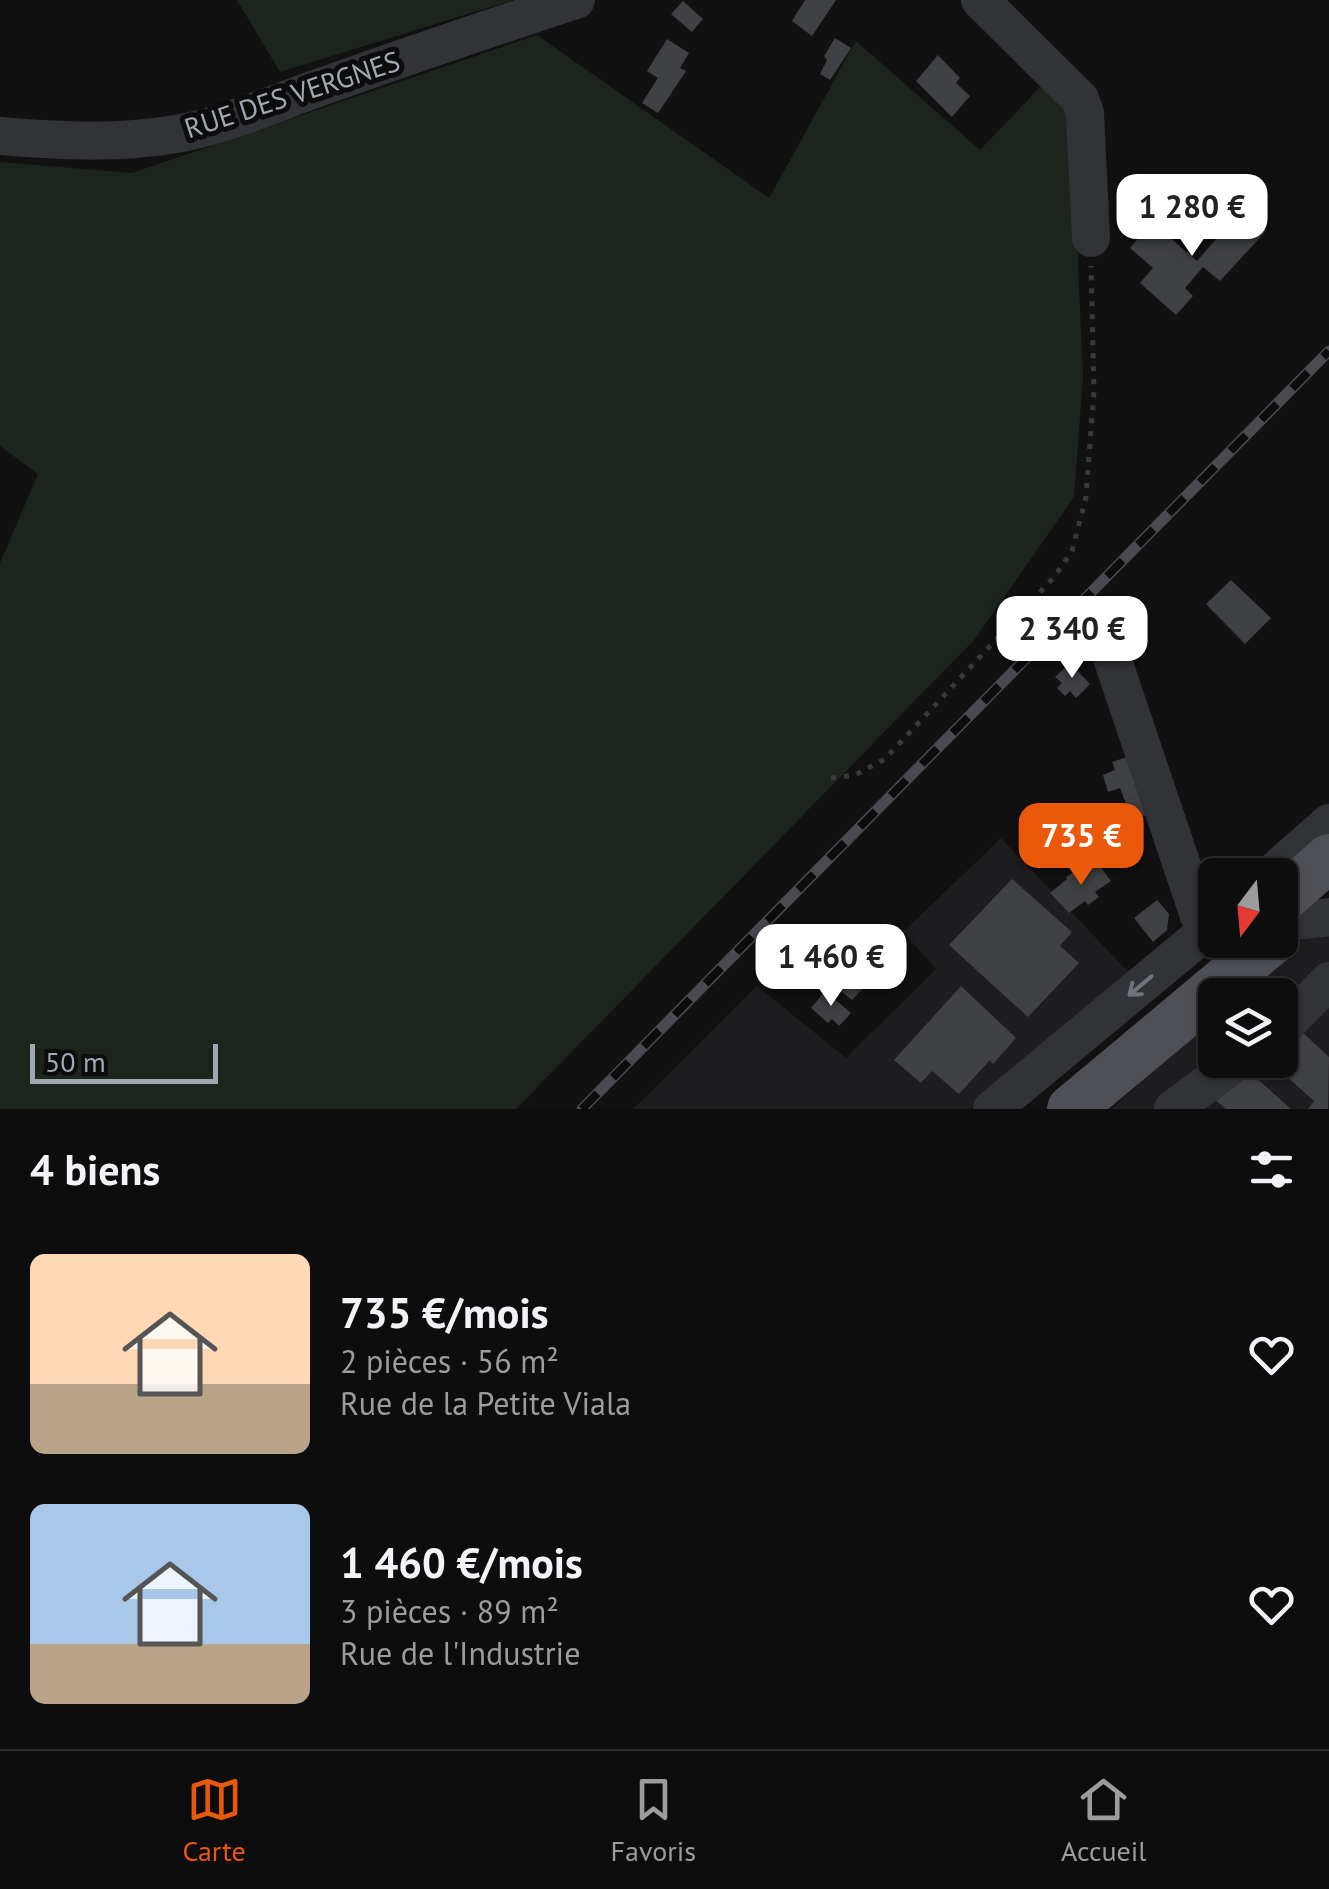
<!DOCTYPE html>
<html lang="fr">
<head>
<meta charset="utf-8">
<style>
  body { margin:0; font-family:"PT Sans",sans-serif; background:#1b1b1c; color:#f1f3f6; height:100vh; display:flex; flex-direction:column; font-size:38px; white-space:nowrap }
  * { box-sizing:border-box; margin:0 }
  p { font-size:32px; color:#9a9c9e }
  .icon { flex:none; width:55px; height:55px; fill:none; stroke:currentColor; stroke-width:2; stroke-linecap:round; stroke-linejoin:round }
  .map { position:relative; height:1109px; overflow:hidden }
  .details { display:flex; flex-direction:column; background:#0d0d0e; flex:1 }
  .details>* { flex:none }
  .needle { width:65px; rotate:196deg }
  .controls { position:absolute; left:1198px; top:858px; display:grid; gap:20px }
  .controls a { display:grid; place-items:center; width:100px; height:100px; border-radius:15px; background:#0d0d0e; box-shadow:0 2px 8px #0004,0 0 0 2px #2d2d2e; font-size:50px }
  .scale { position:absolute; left:30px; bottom:25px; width:188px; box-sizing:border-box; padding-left:10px; border:5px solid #a2a8b2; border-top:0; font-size:28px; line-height:35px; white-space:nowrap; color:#a2a8b2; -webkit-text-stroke:8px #0c0c0d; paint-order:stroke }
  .price { position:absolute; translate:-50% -85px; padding:0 22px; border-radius:20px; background:#fff; color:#222; font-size:32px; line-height:65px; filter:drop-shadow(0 2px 5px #0008) }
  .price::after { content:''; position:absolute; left:50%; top:60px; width:30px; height:22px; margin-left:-15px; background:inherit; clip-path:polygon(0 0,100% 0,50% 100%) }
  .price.current { background:#ea580c; color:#fff }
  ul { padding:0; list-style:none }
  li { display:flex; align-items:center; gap:30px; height:250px; padding:0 30px }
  li span { display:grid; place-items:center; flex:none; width:280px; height:200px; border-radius:15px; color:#555 }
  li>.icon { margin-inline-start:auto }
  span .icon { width:120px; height:120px; fill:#fffc; stroke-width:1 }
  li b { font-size:42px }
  h2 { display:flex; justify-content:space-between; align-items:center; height:120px; padding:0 30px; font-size:42px }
  .dock { display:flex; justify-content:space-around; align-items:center; height:140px; border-top:2px solid #2d2d2e; background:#0d0d0e; font-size:28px; color:#9a9c9e }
  .dock a { display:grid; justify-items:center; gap:5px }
  .dock .current { color:#ea580c }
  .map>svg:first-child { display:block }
  .built { fill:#1d1d1f }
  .green { fill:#1d241e }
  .building { fill:#404145 }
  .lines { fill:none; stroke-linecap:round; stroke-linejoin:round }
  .path { stroke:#383a3e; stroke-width:5; stroke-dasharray:5 8; stroke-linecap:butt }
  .minor { stroke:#323337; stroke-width:38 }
  .major { stroke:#4e5056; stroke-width:48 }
  .rail-casing { stroke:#494b50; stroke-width:11 }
  .rail { stroke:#0c0c0d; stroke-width:8; stroke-dasharray:22; stroke-linecap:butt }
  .oneway { stroke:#70737b }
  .labels { text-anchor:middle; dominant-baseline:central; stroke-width:10; stroke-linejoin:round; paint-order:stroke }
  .street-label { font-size:28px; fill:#a2a8b2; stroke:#0c0c0d }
</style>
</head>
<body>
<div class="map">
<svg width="1329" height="1109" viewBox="0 0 1329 1109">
  <rect width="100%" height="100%" fill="#111112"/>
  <g class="built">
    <polygon points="1001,838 1131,975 970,1109 633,1109 757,986 846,1058 936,969 903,932"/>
    <polygon points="1329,914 1329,1109 1111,1109 1215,1015 1215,1060 1280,1060 1280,995 1237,995"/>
  </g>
  <g class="green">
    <polygon points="237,0 513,0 280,72"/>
    <polygon points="537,35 769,198 856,41 980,150 1045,82 1071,108 1083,376 1074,497 975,639 516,1109 0,1109 0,563 38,474 0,446 0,162 132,173"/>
  </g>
  <g class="building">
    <polygon points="805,0 836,0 812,36 792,21"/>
    <polygon points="683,1 703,19 692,32 671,14"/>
    <polygon points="835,38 851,48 830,80 820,74 827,60 824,56"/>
    <polygon points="667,39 689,53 680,68 686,71 658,113 642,103 658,78 647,71"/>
    <polygon points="938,55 960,78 956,83 970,96 952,117 916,81"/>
    <polygon points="1243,208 1266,231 1220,281 1203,267 1185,288 1193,296 1176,315 1140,283 1153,268 1130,248 1152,222 1197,261"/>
    <polygon points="1231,580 1271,618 1245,644 1206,604"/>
    <polygon points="1070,663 1090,684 1076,698 1070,691 1065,696 1057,688 1062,683 1055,677"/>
    <polygon points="1127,757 1149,814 1132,820 1120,788 1108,792 1103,775 1115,770 1112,762"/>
    <polygon points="1092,811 1103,831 1062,861 1049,843"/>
    <polygon points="1097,862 1111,881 1095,892 1099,897 1088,905 1085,901 1069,913 1050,893 1067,879 1066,877 1077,870 1081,874"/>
    <polygon points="1012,879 1072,932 1060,946 1079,963 1028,1017 949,945"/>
    <polygon points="1157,900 1169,914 1167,930 1153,942 1134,918"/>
    <polygon points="851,963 871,980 852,1000 832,984"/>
    <polygon points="961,986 1016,1038 993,1064 990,1060 959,1094 932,1071 921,1083 894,1060"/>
    <polygon points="825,991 851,1013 839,1026 832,1019 828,1023 811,1008"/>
    <polygon points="1303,1033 1329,1057 1328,1109 1308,1109 1314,1101 1274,1065"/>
    <polygon points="1242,1065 1291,1109 1226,1109 1213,1098"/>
  </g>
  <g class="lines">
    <polyline class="path" points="831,778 855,775 885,759 1055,576 1072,551 1086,497 1094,391 1091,266"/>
    <g class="minor">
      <polyline points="980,0 1080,99 1085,113 1091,238"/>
      <path d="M0 136C59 141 118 144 176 134 228 125 279 101 329 84 411 55 493 27 576 0"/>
      <polyline points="1105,637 1199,916 1209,929"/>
      <polyline points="1270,875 1329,823"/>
      <polyline points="1295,921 1329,917"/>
      <polyline points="1280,1030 1329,981"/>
      <polyline points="992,1109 1215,924"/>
      <polyline points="1173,1109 1239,1060"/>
    </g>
    <g class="major">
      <polyline points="1280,901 1329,858"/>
      <polyline points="1071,1109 1273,940"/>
    </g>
    <g class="rail-casing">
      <polyline id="rail" points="582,1109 1329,351"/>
    </g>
    <use href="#rail" class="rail"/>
  </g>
  <defs><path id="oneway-shaft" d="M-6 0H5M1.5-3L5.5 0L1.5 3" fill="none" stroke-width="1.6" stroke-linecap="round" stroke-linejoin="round" transform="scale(2.5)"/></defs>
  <use class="oneway" href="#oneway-shaft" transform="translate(1140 986) rotate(140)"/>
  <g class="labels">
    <g class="street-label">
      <text transform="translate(292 94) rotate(-18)">RUE DES VERGNES</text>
    </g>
  </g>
</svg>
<div class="controls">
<a><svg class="needle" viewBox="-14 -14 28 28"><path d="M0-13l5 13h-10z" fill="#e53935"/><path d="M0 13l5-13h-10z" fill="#9a9c9e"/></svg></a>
<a><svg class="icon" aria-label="layers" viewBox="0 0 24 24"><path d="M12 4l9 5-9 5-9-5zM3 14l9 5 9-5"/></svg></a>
</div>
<div class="scale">50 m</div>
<b class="price" style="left:1192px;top:259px">1 280 €</b>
<b class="price" style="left:1072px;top:681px">2 340 €</b>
<b class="price current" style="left:1081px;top:888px">735 €</b>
<b class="price" style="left:831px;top:1009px">1 460 €</b>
</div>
<section class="details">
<h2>4 biens<svg class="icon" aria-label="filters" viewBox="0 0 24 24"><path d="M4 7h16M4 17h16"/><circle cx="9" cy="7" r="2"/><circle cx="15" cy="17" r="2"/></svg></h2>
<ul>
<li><span style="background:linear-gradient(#ffd9b3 65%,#b9a48a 0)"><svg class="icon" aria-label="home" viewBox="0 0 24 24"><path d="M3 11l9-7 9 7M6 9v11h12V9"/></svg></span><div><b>735 €/mois</b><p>2 pièces · 56 m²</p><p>Rue de la Petite Viala</p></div><svg class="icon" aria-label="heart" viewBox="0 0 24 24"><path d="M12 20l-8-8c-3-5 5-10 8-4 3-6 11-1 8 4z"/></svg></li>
<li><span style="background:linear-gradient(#a9c7e8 70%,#b9a48a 0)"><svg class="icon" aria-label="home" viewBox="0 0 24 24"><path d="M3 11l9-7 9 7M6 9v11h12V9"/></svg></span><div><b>1 460 €/mois</b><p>3 pièces · 89 m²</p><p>Rue de l'Industrie</p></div><svg class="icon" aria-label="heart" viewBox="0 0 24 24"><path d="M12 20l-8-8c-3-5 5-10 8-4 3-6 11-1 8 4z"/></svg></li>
</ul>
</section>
<nav class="dock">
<a class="current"><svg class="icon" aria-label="map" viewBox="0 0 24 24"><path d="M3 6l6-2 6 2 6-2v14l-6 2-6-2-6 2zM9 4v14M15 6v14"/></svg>Carte</a>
<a><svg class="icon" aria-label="saved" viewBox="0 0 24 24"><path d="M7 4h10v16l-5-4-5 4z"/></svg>Favoris</a>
<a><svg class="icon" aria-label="home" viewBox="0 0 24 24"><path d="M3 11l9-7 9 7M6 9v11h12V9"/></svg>Accueil</a>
</nav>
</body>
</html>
